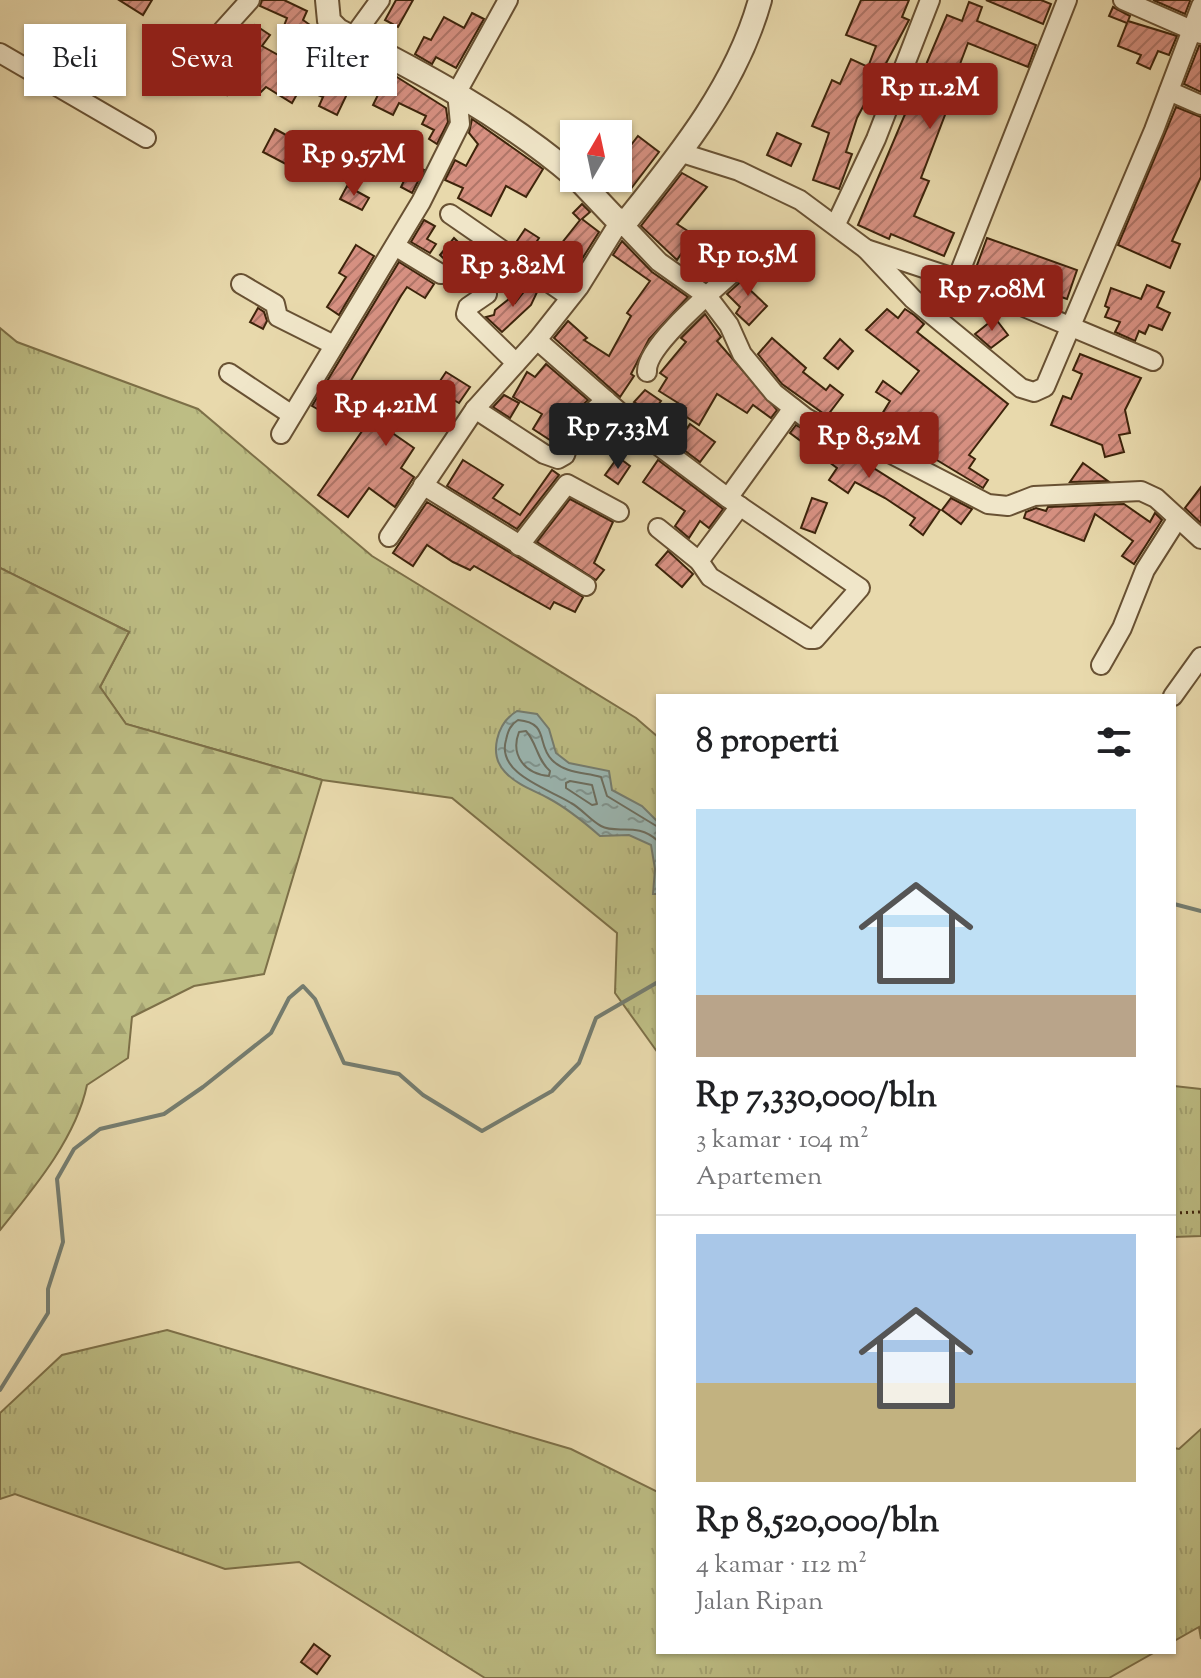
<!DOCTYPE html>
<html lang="id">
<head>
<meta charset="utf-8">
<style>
  body { margin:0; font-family:"Sorts Mill Goudy",serif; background:#f2f2f2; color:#202124; height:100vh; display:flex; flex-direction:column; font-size:30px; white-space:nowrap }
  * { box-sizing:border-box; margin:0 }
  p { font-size:26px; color:#757577 }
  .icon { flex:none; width:44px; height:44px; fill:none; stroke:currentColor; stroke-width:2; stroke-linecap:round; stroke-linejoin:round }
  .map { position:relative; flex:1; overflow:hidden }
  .panel { position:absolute; left:656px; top:694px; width:520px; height:960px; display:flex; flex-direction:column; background:#fff; border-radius:0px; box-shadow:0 2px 6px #0004 }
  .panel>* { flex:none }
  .guide { position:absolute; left:24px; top:24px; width:512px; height:72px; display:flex; gap:16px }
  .needle { width:52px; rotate:9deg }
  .buttons { position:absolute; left:560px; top:120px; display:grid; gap:16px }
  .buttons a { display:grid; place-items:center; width:72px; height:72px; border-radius:0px; background:#fff; box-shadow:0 2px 6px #0004; font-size:40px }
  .price { position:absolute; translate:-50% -68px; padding:0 18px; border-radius:8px; background:#8f2418; color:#fff; font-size:26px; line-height:52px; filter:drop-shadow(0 2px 4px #0008) }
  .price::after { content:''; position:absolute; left:50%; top:48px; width:24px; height:18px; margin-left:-12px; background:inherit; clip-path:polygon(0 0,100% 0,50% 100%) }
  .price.current { background:#222; color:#fff }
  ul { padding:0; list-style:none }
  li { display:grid; align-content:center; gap:16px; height:424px; padding:0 40px }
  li+li { border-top:2px solid #e0e0e0 }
  li span { display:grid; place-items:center; height:248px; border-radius:0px; color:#555 }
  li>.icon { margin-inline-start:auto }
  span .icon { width:144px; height:144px; fill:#fffc; stroke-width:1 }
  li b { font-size:34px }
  h2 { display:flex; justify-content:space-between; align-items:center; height:96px; padding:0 40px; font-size:34px }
  .pill { padding:0 28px; border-radius:0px; background:#fff; box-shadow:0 2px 6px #0004; font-size:28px; line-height:72px }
  .pill.current { background:#8f2418; color:#fff }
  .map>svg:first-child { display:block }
  .grass { fill:url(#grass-tufts); stroke:#7d7048; stroke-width:2 }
  .forest { fill:url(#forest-firs); stroke:#7d7048; stroke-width:2 }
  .water { fill:url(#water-ripples); stroke:#757d70; stroke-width:2 }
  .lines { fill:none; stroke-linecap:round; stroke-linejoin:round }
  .shore { stroke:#6c6e60; stroke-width:2 }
  .stream { stroke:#757d70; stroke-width:4 }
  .building { fill:url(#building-hatch); stroke:#3d240b; stroke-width:2 }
  .minor-casing { stroke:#685133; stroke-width:22 }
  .tertiary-casing { stroke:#685133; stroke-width:26 }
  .path { stroke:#3d240b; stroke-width:3; stroke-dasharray:2 4; stroke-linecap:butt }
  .minor { stroke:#f0e6c9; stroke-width:18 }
  .tertiary { stroke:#f0e6c9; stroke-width:22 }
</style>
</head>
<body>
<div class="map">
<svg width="1201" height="1678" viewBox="0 0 1201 1678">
  <defs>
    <pattern id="grass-tufts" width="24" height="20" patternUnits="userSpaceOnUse" patternTransform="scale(2)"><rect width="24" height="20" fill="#bdbd84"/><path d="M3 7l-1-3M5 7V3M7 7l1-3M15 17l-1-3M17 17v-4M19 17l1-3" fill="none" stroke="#a3a271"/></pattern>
    <pattern id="forest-firs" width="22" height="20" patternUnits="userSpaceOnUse" patternTransform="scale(2)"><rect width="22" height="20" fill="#bdbd84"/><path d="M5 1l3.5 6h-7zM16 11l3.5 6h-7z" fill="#a3a271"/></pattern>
    <pattern id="water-ripples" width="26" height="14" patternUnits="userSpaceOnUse" patternTransform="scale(2)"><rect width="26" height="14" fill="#9bb8b4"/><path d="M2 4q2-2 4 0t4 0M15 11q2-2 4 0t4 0" fill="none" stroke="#809591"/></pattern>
    <pattern id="building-hatch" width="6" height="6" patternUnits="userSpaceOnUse" patternTransform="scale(2)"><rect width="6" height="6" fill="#d69081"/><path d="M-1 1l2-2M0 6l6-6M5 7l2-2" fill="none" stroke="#af7568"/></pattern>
  </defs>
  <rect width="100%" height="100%" fill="#e8d9ac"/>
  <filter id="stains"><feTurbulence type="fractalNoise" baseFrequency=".0025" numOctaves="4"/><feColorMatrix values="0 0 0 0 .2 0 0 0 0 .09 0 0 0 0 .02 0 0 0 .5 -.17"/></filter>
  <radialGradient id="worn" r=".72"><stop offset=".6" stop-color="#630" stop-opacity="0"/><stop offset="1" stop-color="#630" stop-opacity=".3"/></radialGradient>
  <g class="grass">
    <polygon points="0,328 17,342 198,409 372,556 636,718 658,737 658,1053 615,993 617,933 452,798 322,780 126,724 100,687 129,632 0,568"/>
    <polygon points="1174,1086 1201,1089 1201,1236 1174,1237"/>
    <polygon points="167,1330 571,1449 658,1492 658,1652 1155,1652 1109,1678 485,1678 299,1562 225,1569 15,1494 0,1499 0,1413 62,1355"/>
    <polygon points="1201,1429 1201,1639 1199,1627 1174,1641 1174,1448 1179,1449"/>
  </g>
  <path class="forest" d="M0 568 129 632 100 687 126 724 322 780 264 974 194 986 132 1017 128 1058 87 1085C76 1138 34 1188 0 1230Z"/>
  <path class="water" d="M517 711 537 714 549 729 556 753 569 763 609 771 612 790 642 806 658 822V894H653L655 869 651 845 629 835 600 836C584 822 567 808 548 798 533 790 517 785 505 772 488 754 497 723 517 711Z"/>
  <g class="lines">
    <g class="shore">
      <path d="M519 732 526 731C537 743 537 760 550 771L549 776C525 774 510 755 519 732Z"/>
      <polygon points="570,781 592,785 597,804 592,805 566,788 566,783"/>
      <path d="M658 827 607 796 601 777C584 772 566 774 552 760 536 744 550 723 518 720 510 725 508 731 506 740 496 774 549 789 571 803 582 809 590 820 601 826 617 835 637 821 658 841"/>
    </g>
    <g class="stream">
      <polyline points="1174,904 1201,911"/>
      <polyline points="0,1390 48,1313 48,1289 63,1242 57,1179 74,1149 100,1129 164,1114 203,1087 271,1033 289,998 303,986 315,999 344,1063 399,1074 423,1095 482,1131 552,1091 579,1063 596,1018 658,982"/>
    </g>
  </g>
  <g class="building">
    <polygon points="119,0 152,0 143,15"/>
    <polygon points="262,0 284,0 307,11 303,20 344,49 330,84 348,92 337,115 319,106 323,97 303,89 315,59 302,53 309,41 282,31 287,18 260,6"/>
    <polygon points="396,0 413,0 398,27 385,20"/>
    <polygon points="861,0 909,0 902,17 909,20 857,118 846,152 852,154 839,189 813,180 829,133 812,126 832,80 840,84 851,59 868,67 876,46 846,35"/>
    <polygon points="986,0 1041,0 1051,4 1043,24"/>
    <polygon points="1153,0 1189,0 1190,1 1185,14"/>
    <polygon points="969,2 982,7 977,21 1036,45 1028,67 968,43 957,72 961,73 921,178 929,181 914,216 954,233 944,256 891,234 889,239 858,225 947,15 962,21"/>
    <polygon points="1113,7 1130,16 1128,21 1177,36 1169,55 1158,51 1150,69 1137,63 1141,55 1118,46 1127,23 1109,16"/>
    <polygon points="472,13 484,19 456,68 436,57 432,64 415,54 424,37 431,40 444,17 464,28"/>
    <polygon points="255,25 270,35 262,46 287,60 283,68 305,80 292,103 266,87 260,93 239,76 227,95 211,85"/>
    <polygon points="1199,46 1201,46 1201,92 1184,84"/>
    <polygon points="389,72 446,108 448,122 437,144 429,139 434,130 422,124 426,116 399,103 393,115 373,105"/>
    <polygon points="1176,107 1201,117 1201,177 1172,241 1180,244 1170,268 1118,245"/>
    <polygon points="472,119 543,169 526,197 506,186 491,216 458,198 463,188 445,180 455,160 466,166 478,144 469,133"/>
    <polygon points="275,129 312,149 299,171 263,152"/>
    <polygon points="777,133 801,144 791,166 767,155"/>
    <polygon points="638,136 659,152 630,190 618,182 618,162"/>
    <polygon points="412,164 424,170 412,193 401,187"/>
    <polygon points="682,173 707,187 677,224 694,235 677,260 641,226"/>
    <polygon points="347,186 369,198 362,210 340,199"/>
    <polygon points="582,204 590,212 582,219 599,232 582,259 561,244 580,220 573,213"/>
    <polygon points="424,220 435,226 427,239 436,244 430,253 411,242"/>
    <polygon points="525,229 539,238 529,253 515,244"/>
    <polygon points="454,238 479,262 486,254 514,274 506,285 492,273 474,288 440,255"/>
    <polygon points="987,238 1077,270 1067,299 976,268"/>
    <polygon points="622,241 652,272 688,297 649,339 631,374 634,376 620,397 554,338 568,321 587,338 584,340 609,356 631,316 627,313 650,281 613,255"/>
    <polygon points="356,245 374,256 339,315 327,307 346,277 339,273"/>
    <polygon points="399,262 434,284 425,298 407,287 401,296 330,416 312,406"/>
    <polygon points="757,267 764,273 748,288 767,306 749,325 736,313 740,307 727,294"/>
    <polygon points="530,284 538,290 531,305 502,332 486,317 494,315 495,310 509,299 515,303"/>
    <polygon points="1147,285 1164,292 1157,307 1170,313 1162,330 1149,325 1145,334 1139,331 1135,341 1115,332 1120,322 1105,317 1109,308 1105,306 1111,288 1141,299"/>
    <polygon points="258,308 264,312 267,321 263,329 250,322"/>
    <polygon points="887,309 898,318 905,309 914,315 924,324 917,332 1008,404 969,455 975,459 969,468 988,480 983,488 912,445 910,448 874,427 890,401 876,392 883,381 901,394 919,371 866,330"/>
    <polygon points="705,314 721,337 717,341 777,410 771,418 753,405 747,413 717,394 699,425 682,414 686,408 659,391 667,378 660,373 686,342 681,338"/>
    <polygon points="995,318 1008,335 991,348 975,334"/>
    <polygon points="772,338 806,368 803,372 826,390 830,385 843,395 827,416 782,384 758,354"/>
    <polygon points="840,339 853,351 838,369 824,358"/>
    <polygon points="1080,354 1141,378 1125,410 1130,433 1119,435 1124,452 1105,457 1102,445 1051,425 1063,396 1071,399 1082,374 1073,370"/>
    <polygon points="546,364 588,400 566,420 556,444 533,429 542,414 513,397 527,372 535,377"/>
    <polygon points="446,372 470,387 459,403 452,399 435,421 409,406 391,432 414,448 401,468 414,477 395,507 369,488 348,517 318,495 396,382 421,399 427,390 432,393"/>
    <polygon points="645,390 661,401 652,413 634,402"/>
    <polygon points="504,395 519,403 510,418 493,407"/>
    <polygon points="690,424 715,442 700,462 676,444"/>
    <polygon points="796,425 837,448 863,455 861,460 940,510 923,535 910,525 915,518 885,498 855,482 848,493 829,480 837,468 790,433"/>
    <polygon points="618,457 630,466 618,484 605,475"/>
    <polygon points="463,460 503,485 493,498 520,515 552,470 559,475 517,529 447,486"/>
    <polygon points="658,460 723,509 709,528 700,521 689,538 675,526 685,511 643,482"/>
    <polygon points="1083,463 1108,481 1070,482"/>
    <polygon points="1201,487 1201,523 1185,508"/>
    <polygon points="812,498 827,503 815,533 801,528"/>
    <polygon points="951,498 972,509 961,524 942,510"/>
    <polygon points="570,499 613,522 594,563 604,570 596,580 537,542"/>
    <polygon points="427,502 583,597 575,612 554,602 550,609 474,566 470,570 453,562 427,545 413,566 393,553"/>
    <polygon points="1124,504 1150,522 1155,513 1162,520 1134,564 1122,556 1133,541 1095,514 1084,541 1024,518 1026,512 1036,508 1046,511 1048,507"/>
    <polygon points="668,551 693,574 682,587 656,565"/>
    <polygon points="314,1644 330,1656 317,1674 301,1662"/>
  </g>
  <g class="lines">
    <g class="minor-casing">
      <g id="minor">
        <polyline points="1123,0 1201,34"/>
        <polyline points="222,31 250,0"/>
        <polyline points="353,37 380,0"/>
        <polyline points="0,53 146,138"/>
        <polyline points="1169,91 1201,105"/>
        <polyline points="682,153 739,171 800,200 866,249 957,279 1153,361"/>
        <polyline points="450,214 570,297"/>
        <polyline points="836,224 876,139 930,0"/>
        <polyline points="395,246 441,274"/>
        <polyline points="866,249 913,299 1021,388 1034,392 1045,387 1154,130 1201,6"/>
        <polyline points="957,279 1067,0"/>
        <polyline points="241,284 275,304 278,317 334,345"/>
        <polyline points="487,294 468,307 466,314 516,363"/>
        <path d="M647 372C645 344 726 280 748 259"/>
        <polyline points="229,373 292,415"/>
        <polyline points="475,409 544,454 558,459 565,455 574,428 606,400"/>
        <polyline points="281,434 421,202 460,124 457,92 508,0"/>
        <polyline points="423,485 586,586"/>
        <polyline points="728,498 793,408"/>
        <polyline points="658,528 699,561 740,506"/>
        <polyline points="389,537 475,409 537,340"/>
        <polyline points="519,546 567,484 619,512"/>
        <polyline points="699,561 710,577 809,639 815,639 860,588 728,498 655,443 537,340 579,287 620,221 659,262 707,296 729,325 742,354 774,393 806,418 842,437 876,446 988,504 1008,506 1034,496 1141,491 1156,498 1201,539"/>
        <polyline points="1101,665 1122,628 1145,570 1178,518"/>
        <polyline points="1173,696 1201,657"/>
      </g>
    </g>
    <g class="tertiary-casing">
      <g id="tertiary">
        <path d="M327 0 329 21 338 30C421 72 502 115 574 176"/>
        <path d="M577 178 614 217 620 221 629 218C682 152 737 83 760 0"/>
      </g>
    </g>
    <polyline class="path" points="1174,1213 1201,1212"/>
    <use href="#minor" class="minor"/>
    <use href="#tertiary" class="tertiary"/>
  </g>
  <rect width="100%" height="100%" filter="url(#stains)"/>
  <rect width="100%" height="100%" fill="url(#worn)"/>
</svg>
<div class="buttons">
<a><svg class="needle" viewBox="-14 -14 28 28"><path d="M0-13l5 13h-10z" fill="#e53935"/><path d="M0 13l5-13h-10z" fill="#757577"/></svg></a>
</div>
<b class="price" style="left:930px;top:131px">Rp 11.2M</b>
<b class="price" style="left:354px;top:198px">Rp 9.57M</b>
<b class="price" style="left:748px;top:298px">Rp 10.5M</b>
<b class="price" style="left:513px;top:309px">Rp 3.82M</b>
<b class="price" style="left:992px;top:333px">Rp 7.08M</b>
<b class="price" style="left:386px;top:448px">Rp 4.21M</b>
<b class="price current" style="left:618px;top:471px">Rp 7.33M</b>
<b class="price" style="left:869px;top:480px">Rp 8.52M</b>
<div class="guide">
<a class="pill">Beli</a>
<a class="pill current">Sewa</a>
<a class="pill">Filter</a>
</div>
<section class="panel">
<h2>8 properti<svg class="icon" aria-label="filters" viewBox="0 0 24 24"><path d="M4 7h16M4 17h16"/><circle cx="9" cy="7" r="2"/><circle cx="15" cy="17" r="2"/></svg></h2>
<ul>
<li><span style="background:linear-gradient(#bfe0f5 75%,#b9a48a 0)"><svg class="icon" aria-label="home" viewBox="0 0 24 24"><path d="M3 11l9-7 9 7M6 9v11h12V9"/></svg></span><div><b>Rp 7,330,000/bln</b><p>3 kamar · 104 m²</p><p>Apartemen</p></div></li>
<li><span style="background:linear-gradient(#a9c7e8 60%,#c2b280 0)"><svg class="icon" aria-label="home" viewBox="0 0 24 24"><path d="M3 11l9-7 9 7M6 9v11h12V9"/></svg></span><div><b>Rp 8,520,000/bln</b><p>4 kamar · 112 m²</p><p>Jalan Ripan</p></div></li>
</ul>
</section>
</div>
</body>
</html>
